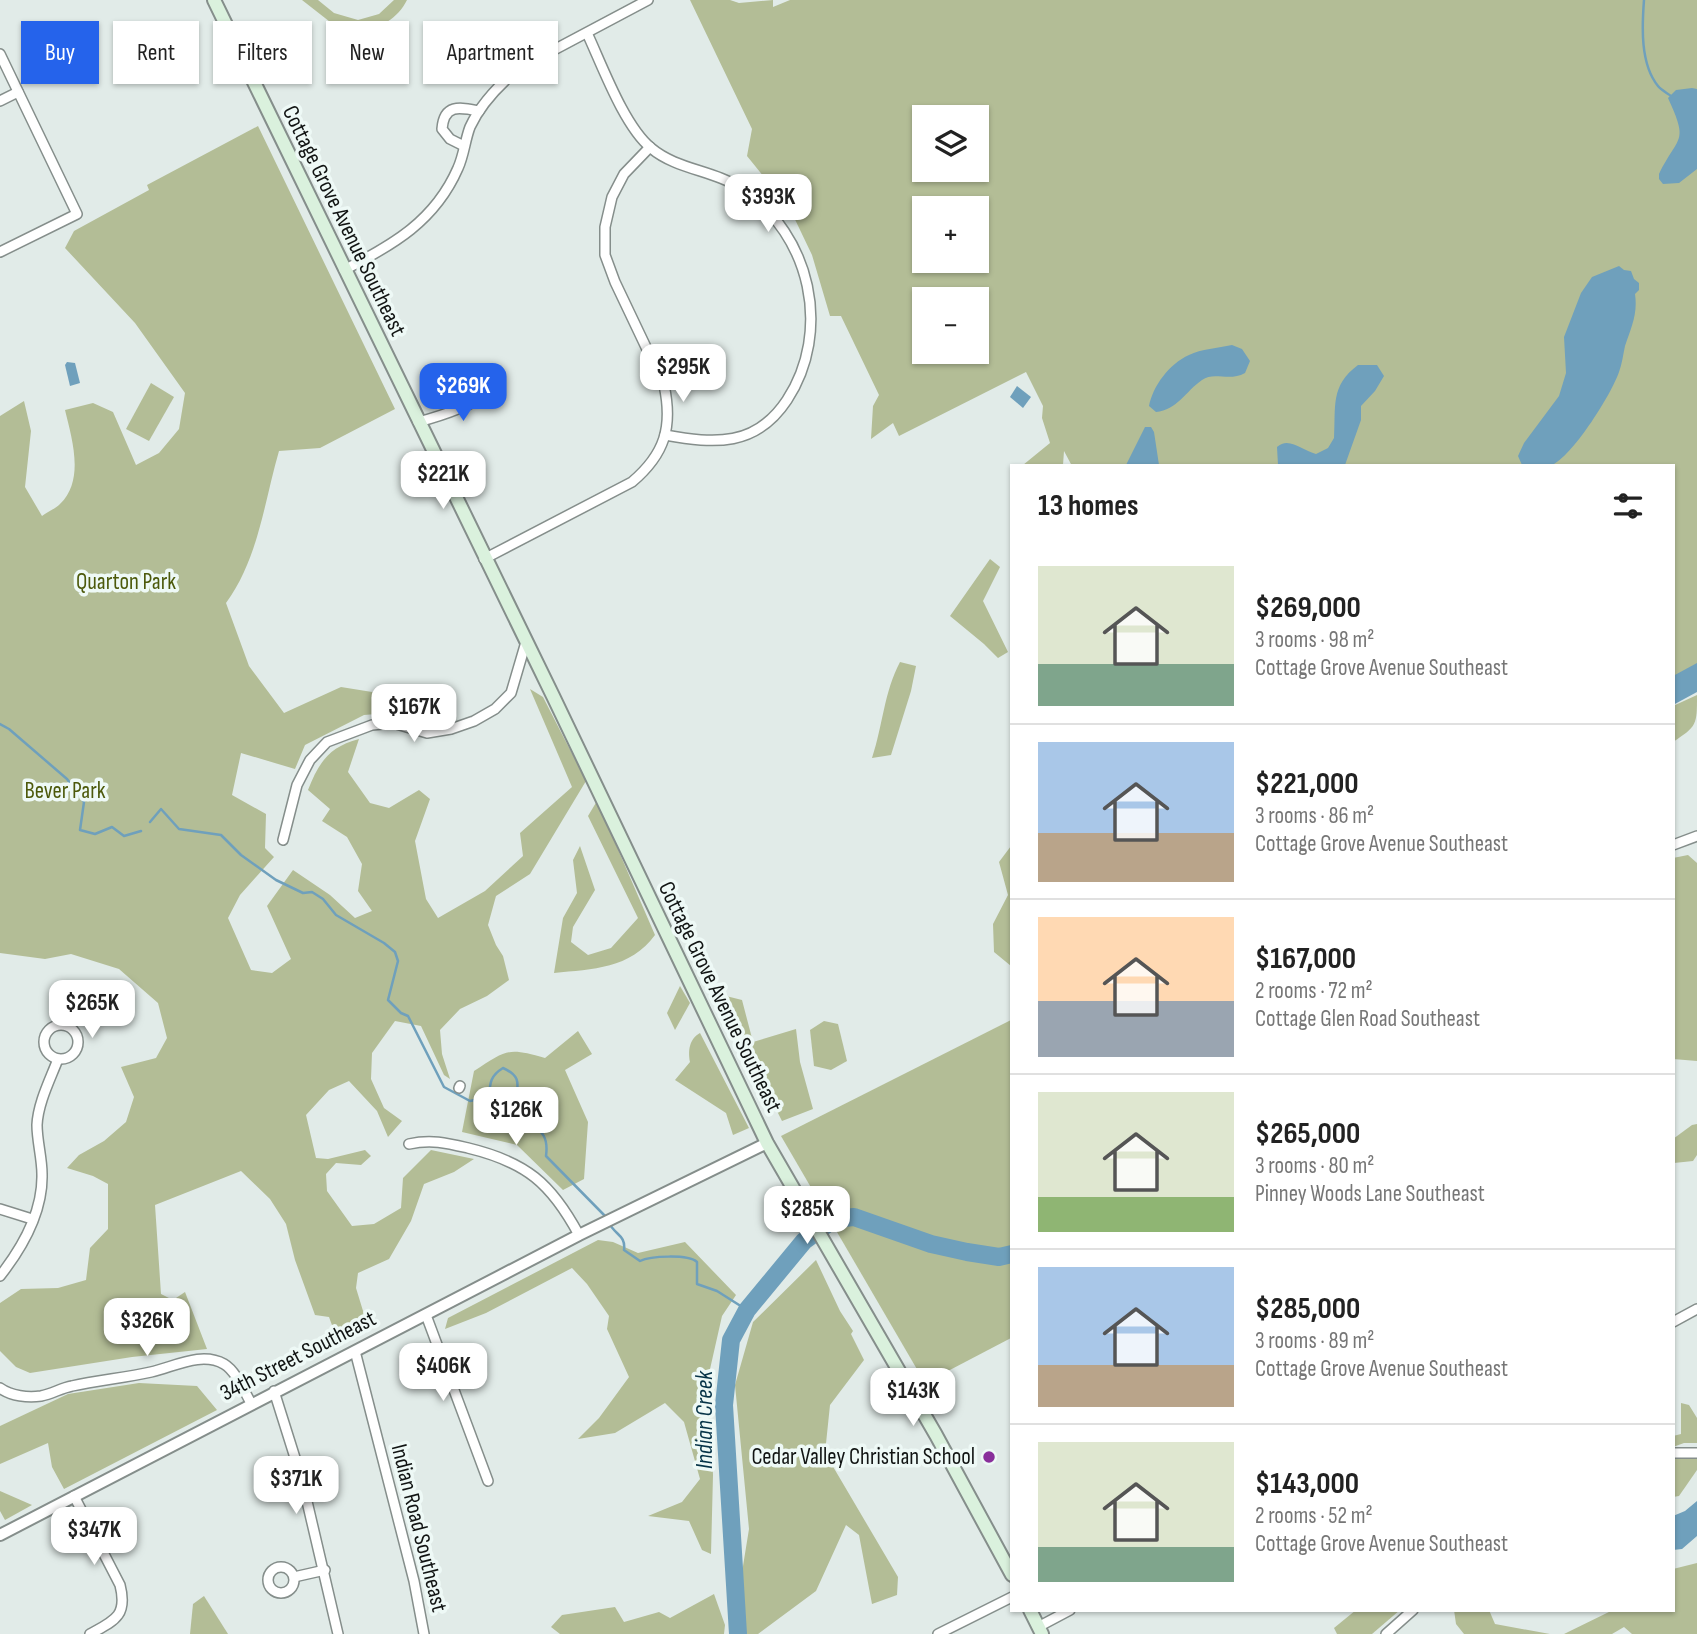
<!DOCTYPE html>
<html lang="en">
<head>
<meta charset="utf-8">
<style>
  body { margin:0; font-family:"Sofia Sans Condensed",sans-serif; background:#f2f2f2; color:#222; height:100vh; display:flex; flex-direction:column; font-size:26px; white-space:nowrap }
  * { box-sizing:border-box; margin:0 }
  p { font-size:23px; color:#767676 }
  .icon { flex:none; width:38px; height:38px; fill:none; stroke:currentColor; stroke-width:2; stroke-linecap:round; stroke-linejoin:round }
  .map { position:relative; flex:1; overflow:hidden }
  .details { position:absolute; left:1010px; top:464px; width:665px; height:1148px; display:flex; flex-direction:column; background:#fff; border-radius:0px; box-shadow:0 2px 5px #0004 }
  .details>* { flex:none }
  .banner { position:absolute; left:21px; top:21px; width:665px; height:63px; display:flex; gap:14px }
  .buttons { position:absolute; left:912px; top:105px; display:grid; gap:14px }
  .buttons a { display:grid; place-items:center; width:77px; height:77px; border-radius:0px; background:#fff; box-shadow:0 2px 5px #0004; font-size:35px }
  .price { position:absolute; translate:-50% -60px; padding:0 16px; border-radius:14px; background:#fff; color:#222; font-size:23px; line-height:46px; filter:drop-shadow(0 2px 4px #0008) }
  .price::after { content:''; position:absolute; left:50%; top:42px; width:21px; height:16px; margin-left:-10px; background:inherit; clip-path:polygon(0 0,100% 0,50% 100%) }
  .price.current { background:#2563eb; color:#fff }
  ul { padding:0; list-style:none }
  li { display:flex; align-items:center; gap:21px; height:175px; padding:0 28px }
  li+li { border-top:2px solid #e0e0e0 }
  li span { display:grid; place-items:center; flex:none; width:196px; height:140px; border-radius:0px; color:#555 }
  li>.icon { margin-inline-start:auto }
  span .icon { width:84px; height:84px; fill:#fffc; stroke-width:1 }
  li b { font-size:30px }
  h2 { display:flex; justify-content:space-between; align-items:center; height:84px; padding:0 28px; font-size:30px }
  .tag { padding:0 24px; border-radius:0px; background:#fff; box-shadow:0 2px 5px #0004; font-size:24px; line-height:63px }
  .tag.current { background:#2563eb; color:#fff }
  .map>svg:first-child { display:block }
  .green { fill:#b3bd96; fill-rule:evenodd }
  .water { fill:#6fa0bc }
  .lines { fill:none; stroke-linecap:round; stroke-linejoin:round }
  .stream { stroke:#6fa0bc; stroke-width:2.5 }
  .river { stroke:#6fa0bc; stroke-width:18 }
  .minor-casing { stroke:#858e8b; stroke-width:12 }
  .tertiary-casing { stroke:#858e8b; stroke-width:14 }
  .secondary-casing { stroke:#858e8b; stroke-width:16 }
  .minor { stroke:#fff; stroke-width:9 }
  .tertiary { stroke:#fff; stroke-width:10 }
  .secondary { stroke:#daf1dd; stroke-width:12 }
  .poi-dot { fill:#892f9b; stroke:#eef9f6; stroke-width:2.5 }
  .labels { text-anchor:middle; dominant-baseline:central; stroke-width:7; stroke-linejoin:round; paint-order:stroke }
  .street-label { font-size:23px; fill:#111413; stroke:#eef9f6 }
  .park-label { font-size:23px; fill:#4c590b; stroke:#eef9f6 }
  .poi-label { font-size:23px; fill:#111413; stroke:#eef9f6; text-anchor:end }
  .water-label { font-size:24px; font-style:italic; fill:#063347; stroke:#eef9f6 }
</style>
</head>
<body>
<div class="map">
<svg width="1697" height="1634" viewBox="0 0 1697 1634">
  <rect width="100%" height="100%" fill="#e1ebe8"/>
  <g class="green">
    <path d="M302 0H318L334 13 358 20 379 14 394 0H407C397 20 376 32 353 29L348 36Z"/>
    <path d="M690 0H730L739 3 773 0V7L790 0H1697V675L1673 687V466H1072L1064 451 1063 465H1023L1050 443 1042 418 1043 406 1026 372 899 436 893 423 871 439 873 406 879 395 841 316H830L812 255 790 209 747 156 752 129ZM924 117H976V170H924ZM924 208H976V261H924ZM924 299H976V352H924Z"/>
    <path d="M258 126 395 409 320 448 279 451C264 503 258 560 226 603L249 666 284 713 341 687 397 696 401 712 364 715 305 745 295 769 241 753 232 795 266 814 265 848 274 857 240 895 228 918 251 970 272 973 291 959 267 906 293 870 330 895 355 918 372 911 358 891 362 864 347 837 322 821 330 809 308 790C319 762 329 747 359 739L348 772 370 803 389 808 419 790 430 799 415 841 426 899 438 918 485 891 523 856 520 833 572 787 530 689 543 697 586 781 530 874 496 896 488 925 496 945 503 956 509 980 487 996 460 1009 440 1030 442 1054 450 1079 444 1075 421 1026 395 1021 372 1053 371 1079 384 1108 402 1121 388 1137 377 1111 349 1081 329 1090 306 1115 316 1158 328 1159 365 1150 371 1156 361 1165 336 1163 326 1174 327 1191 352 1226 374 1224 401 1208 403 1178 431 1150 474 1159 454 1172 424 1184 411 1221 389 1259 358 1273 356 1288 367 1324 362 1326 364 1332 342 1338 341 1334 336 1336 329 1317 315 1315 295 1260 286 1224 270 1199 241 1171 155 1205 161 1294 173 1300 185 1292 207 1349 132 1357 30 1373 16 1367 0 1351V1303L21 1289 58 1288 86 1280 90 1248 108 1229V1184L93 1176 67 1168 79 1155 104 1141 126 1122 134 1097 121 1067 156 1058 167 1038 158 1003 119 969 71 954 45 959 0 953V416L24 401 31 431 25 487 42 516C47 512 55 509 60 504 85 480 72 439 65 410L93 403 113 412 136 465 159 453 179 429 185 393 135 323 65 248 74 231 149 190 147 185Z"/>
    <polygon points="151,383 174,397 149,441 126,429"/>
    <polygon points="990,559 1000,567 983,601 1008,652 998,658 984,644 950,616"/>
    <path d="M900 662 916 666 911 691 891 755 872 758C883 725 884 692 900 662Z"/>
    <path d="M1697 695C1697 725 1697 726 1673 742V706Z"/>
    <path d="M597 801 655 935C630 969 593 969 554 973L563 918 577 893 573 860 580 846 595 890 573 927 571 942 588 955 611 948 638 918 588 816Z"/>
    <polygon points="1011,846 1011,966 994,952 993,924 1008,895 999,862"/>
    <polygon points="1688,855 1697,863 1697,1061 1673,1059 1673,858"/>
    <polygon points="680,986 690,1003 675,1030 667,1013"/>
    <polygon points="718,994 742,1000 753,1042 796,1029 800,1062 813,1109 782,1121"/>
    <polygon points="1011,1020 1011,1338 925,1383 781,1136"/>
    <polygon points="824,1021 838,1024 847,1061 831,1070 814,1066 810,1030"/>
    <path d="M578 1031 592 1054 565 1070 588 1122 584 1179 563 1190 517 1145 462 1132 474 1071C507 1050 507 1047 545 1058Z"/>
    <path d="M700 1033 749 1128 733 1135 726 1113 675 1080 690 1062C688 1051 689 1039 700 1033Z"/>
    <polygon points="1697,1124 1697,1155 1693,1161 1674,1163 1673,1139 1692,1125"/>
    <polygon points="598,1240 613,1242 638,1253 685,1242 736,1295 722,1316 708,1378 713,1475 711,1554 702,1550 689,1521 648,1516 682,1502 700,1479 684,1422 665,1403 615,1433 578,1439 599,1418 629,1377 607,1329 609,1316 587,1284 572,1268 486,1313 445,1329 448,1318"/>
    <polygon points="816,1260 840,1311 853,1331 851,1334 864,1360 830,1405 825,1453 898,1577 897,1595 872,1604 859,1535 846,1525 816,1591 758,1634 732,1634 749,1529 735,1385 753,1322"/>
    <polygon points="139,1383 197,1386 217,1410 64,1489 52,1467 48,1443 0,1464 0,1426 68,1394"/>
    <polygon points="1681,1403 1689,1405 1697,1418 1697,1443 1684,1443 1673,1447 1673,1436 1681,1434"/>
    <polygon points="1677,1458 1697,1458 1697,1470 1679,1496 1673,1497 1673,1460"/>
    <polygon points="0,1491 32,1505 5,1520 0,1511"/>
    <polygon points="1697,1563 1697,1634 1632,1634 1624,1627 1612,1634 1564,1634 1613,1610 1673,1610 1673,1569"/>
    <polygon points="714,1594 725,1625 724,1634 560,1634 551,1627 562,1615 615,1607 624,1622 659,1612 670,1618"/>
    <polygon points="204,1596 228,1634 190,1634 193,1604"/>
    <polygon points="1356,1610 1400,1610 1372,1634 1337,1634 1334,1628"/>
    <polygon points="1454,1610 1489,1610 1495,1624 1550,1634 1464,1634 1456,1624"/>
  </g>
  <g class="water">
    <path d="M1692 88 1697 89V169L1679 183 1663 184 1659 179V174C1679 134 1689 144 1668 98L1676 90Z"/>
    <path d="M1619 266 1624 270 1631 271 1634 279 1639 283V290L1635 294C1638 314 1631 328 1625 346 1623 355 1622 364 1619 372 1611 395 1575 452 1554 464 1546 468 1531 466 1522 465L1518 456 1524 443 1559 396 1566 373 1564 337 1581 293 1592 277Z"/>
    <path d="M1232 345 1242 349 1250 361 1245 373C1229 382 1214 371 1202 380 1186 391 1177 410 1156 412L1149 406C1153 386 1169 364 1189 355 1201 349 1218 348 1232 345Z"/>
    <polygon points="67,362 75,363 80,383 70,386 65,365"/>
    <path d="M1358 365H1377L1384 376 1375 391 1361 406V420L1345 465H1278L1277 447C1289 436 1303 451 1316 454L1328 448 1334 438C1336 406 1330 386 1358 365Z"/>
    <polygon points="1017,386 1031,397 1023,408 1010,397"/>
    <polygon points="1145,427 1151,427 1154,432 1159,465 1126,465"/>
    <polygon points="1697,663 1697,692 1673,705 1673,676"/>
    <polygon points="1697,1501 1697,1536 1682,1549 1673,1550 1673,1516 1685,1511"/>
  </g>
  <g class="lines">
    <g class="stream">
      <path d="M1644 0C1642 26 1640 64 1658 86 1661 90 1667 93 1671 96"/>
      <polyline points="0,724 9,729 67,779 84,802 80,830 95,834 112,827 124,836 141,831"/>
      <path d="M150 822 161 809 179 829 221 835 241 855 276 880 303 893 312 892 323 899 336 915 384 943 395 952 398 961 388 1000 401 1013 408 1016 444 1087 470 1101 489 1097C490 1083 490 1076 503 1068 530 1080 509 1093 520 1111 531 1129 550 1127 546 1156L606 1217"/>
      <path d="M609 1223C615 1235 626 1235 624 1250L640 1261C650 1256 688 1254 697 1262V1284L717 1291 747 1310"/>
    </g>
    <polyline class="river" points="738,1634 724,1405 731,1340 747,1310 804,1241 834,1219 854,1217 931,1244 967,1252 999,1257 1012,1254"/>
    <g class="minor-casing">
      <g id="minor">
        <path d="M587 33C602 65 624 126 651 148 677 170 714 170 742 189 811 235 832 331 787 400 756 447 715 444 665 435"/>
        <polyline points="0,54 77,214 0,252"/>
        <polyline points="0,101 18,92"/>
        <path d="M464 146 450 139 442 129C444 104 459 107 479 111"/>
        <path d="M344 270C393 245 435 221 458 168 464 155 465 140 470 127 481 103 499 85 518 69L648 0"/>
        <path d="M418 422C445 415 470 406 494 391"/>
        <path d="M484 559 632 482C665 454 673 427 664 385L615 282 605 255V227L612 197 624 174 650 147"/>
        <polyline points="283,840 297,785 310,760 327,742 372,725 393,723 427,733 451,729 474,721 495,709 511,693 526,642"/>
        <polyline points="1673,845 1697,836"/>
        <circle cx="61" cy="1042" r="17"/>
        <polyline points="459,1088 460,1086"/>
        <path d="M409 1144C431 1139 447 1143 468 1148 526 1162 551 1183 579 1235"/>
        <polyline points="0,1209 32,1219"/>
        <path d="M0 1276C22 1248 43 1211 42 1174 42 1158 37 1141 37 1125 38 1103 50 1080 58 1059"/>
        <polyline points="426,1315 488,1481"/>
        <polyline points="1673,1322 1697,1309"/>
        <polyline points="355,1351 414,1581 424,1634"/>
        <path d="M0 1388C11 1396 28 1398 41 1396 52 1394 61 1388 72 1386 98 1380 125 1378 151 1372 174 1367 201 1351 224 1364 236 1371 244 1391 251 1403"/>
        <polyline points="274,1391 302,1480 338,1634"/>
        <polyline points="1673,1453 1697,1453"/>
        <path d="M74 1496 120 1585C128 1616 114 1621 90 1634"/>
        <circle cx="281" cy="1580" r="13"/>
        <polyline points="294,1577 325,1570"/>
        <polyline points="1038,1627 1070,1610"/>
        <polyline points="938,1634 1012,1597"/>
        <polyline points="1386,1634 1413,1610"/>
      </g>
    </g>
    <g class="tertiary-casing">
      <polyline id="tertiary" points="0,1535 579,1235 767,1143"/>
    </g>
    <g class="secondary-casing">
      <g id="secondary">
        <polyline points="214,0 553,696 767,1143 936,1435 1012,1575"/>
        <polyline points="1030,1610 1042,1634"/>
      </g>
    </g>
    <use href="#minor" class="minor"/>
    <use href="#tertiary" class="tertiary"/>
    <use href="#secondary" class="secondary"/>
  </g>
  <circle class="poi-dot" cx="989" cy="1457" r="7"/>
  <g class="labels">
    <g class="street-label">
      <text transform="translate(344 221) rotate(64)">Cottage Grove Avenue Southeast</text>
      <text transform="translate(720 997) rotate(64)">Cottage Grove Avenue Southeast</text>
      <text transform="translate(298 1356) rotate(-27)">34th Street Southeast</text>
      <text transform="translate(419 1528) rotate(76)">Indian Road Southeast</text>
    </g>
    <g class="park-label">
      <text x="126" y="582">Quarton Park</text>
      <text x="65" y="791">Bever Park</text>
    </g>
    <g class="poi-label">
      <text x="975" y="1457">Cedar Valley Christian School</text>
    </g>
    <g class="water-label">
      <text transform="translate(704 1420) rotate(-90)">Indian Creek</text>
    </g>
  </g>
</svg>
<div class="buttons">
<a><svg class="icon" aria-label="layers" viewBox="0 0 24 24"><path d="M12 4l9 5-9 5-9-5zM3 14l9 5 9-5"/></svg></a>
<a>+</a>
<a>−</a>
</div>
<b class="price" style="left:768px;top:234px">$393K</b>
<b class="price" style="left:683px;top:404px">$295K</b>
<b class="price current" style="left:463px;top:423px">$269K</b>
<b class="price" style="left:443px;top:511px">$221K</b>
<b class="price" style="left:414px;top:744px">$167K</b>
<b class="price" style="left:92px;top:1040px">$265K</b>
<b class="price" style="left:516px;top:1147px">$126K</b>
<b class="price" style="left:807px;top:1246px">$285K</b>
<b class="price" style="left:147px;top:1358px">$326K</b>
<b class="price" style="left:443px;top:1403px">$406K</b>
<b class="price" style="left:913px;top:1428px">$143K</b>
<b class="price" style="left:296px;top:1516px">$371K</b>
<b class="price" style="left:94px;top:1567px">$347K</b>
<div class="banner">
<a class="tag current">Buy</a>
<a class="tag">Rent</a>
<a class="tag">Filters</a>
<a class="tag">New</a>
<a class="tag">Apartment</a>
</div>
<section class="details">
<h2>13 homes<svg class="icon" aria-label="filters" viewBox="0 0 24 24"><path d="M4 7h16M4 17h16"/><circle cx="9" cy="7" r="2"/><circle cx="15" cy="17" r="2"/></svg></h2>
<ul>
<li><span style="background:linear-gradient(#dfe7d0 70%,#7fa58c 0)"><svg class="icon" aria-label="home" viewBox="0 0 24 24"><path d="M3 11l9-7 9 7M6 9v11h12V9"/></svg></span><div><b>$269,000</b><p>3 rooms · 98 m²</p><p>Cottage Grove Avenue Southeast</p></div></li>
<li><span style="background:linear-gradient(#a9c7e8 65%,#b9a48a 0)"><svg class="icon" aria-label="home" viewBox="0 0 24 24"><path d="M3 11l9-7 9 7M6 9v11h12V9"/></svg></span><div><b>$221,000</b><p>3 rooms · 86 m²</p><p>Cottage Grove Avenue Southeast</p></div></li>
<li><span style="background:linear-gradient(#ffd9b3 60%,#9aa5b1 0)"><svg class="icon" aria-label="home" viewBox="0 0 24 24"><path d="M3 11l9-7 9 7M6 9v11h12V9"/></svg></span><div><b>$167,000</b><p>2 rooms · 72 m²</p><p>Cottage Glen Road Southeast</p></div></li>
<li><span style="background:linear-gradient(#dfe7d0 75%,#8fb573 0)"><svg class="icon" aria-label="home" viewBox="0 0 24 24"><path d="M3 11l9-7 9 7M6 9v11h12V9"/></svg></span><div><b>$265,000</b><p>3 rooms · 80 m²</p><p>Pinney Woods Lane Southeast</p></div></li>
<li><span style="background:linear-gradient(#a9c7e8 70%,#b9a48a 0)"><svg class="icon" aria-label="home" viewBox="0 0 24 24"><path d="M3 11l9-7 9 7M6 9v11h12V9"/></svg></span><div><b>$285,000</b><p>3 rooms · 89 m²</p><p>Cottage Grove Avenue Southeast</p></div></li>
<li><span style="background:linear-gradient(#dfe7d0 75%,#7fa58c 0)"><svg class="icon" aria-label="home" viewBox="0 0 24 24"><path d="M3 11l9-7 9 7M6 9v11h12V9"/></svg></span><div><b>$143,000</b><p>2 rooms · 52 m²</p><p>Cottage Grove Avenue Southeast</p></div></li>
</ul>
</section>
</div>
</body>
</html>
